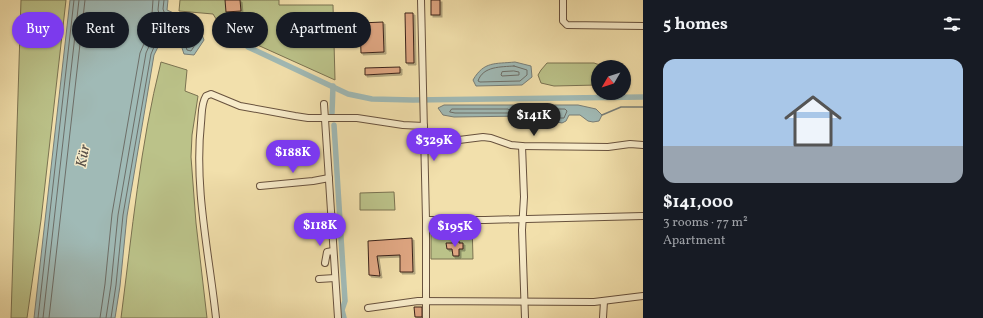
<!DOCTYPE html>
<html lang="en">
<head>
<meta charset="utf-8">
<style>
  body { margin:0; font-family:Vollkorn,serif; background:#20242c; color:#f1f3f6; height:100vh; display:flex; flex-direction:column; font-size:15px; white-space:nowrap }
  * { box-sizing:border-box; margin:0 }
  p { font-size:13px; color:#9ea1a6 }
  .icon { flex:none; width:22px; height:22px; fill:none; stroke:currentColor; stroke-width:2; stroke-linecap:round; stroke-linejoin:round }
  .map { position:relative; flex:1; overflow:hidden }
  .sheet { display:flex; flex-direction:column; background:#171b24; width:340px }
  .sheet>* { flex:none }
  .top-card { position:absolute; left:12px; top:12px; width:380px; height:36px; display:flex; gap:8px }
  .needle { width:26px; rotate:231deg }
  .buttons { position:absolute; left:591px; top:60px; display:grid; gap:8px }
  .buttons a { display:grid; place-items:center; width:40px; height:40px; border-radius:50%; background:#171b24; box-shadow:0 1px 3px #0004; font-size:20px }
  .price { position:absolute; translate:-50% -34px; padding:0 9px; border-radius:14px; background:#7c3aed; color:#fff; font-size:13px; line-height:26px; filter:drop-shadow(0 1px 2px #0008) }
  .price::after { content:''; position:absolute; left:50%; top:24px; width:12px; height:9px; margin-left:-6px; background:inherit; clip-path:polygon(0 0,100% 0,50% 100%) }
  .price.active { background:#222; color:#fff }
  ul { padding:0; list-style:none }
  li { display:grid; align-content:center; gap:8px; height:212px; padding:0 20px }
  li+li { border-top:1px solid #363941 }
  li span { display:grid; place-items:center; height:124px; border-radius:12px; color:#555 }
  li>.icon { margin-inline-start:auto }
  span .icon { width:72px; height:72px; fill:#fffc; stroke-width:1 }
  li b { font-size:17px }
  h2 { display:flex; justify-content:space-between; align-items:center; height:48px; padding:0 20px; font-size:17px }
  .pill { padding:0 14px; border-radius:18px; background:#171b24; box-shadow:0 1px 3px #0004; font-size:14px; line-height:36px }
  .pill.active { background:#7c3aed; color:#fff }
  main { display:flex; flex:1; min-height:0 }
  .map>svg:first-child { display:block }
  .green { fill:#bbc289; stroke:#7a7251 }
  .water { fill:#a0bab6; stroke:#777d77 }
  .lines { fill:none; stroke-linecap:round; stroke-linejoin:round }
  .shore { stroke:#6d6e68; stroke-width:1 }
  .stream { stroke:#777d77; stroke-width:1.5 }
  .canal { stroke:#a0bab6; stroke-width:5.5 }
  .building { fill:#dfa682; stroke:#3a2219; filter:url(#shadow) }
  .minor-casing { stroke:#68523e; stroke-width:8 }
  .minor { stroke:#f7ebc9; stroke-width:6 }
  .labels { text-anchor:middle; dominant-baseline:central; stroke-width:3; stroke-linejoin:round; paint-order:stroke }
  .water-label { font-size:15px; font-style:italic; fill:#595048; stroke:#f7ebc9 }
</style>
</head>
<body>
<main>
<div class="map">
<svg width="643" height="318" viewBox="0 0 643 318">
  <defs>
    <filter id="shadow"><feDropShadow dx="2" dy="2" stdDeviation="0" flood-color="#0004"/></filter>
  </defs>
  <rect width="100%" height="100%" fill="#f2e0ac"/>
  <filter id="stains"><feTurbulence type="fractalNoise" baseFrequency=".005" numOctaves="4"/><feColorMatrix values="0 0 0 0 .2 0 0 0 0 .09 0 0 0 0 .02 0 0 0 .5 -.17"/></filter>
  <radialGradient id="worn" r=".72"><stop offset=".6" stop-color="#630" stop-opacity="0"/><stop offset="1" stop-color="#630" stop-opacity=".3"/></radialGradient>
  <g class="green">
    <polygon points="21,0 66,0 41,220 27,318 11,318"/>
    <polygon points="180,0 279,0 279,5 333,5 335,80 242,38 240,20 218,22 213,14 179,11"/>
    <path d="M161 62 187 70 185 91 198 96 192 135 191 157 196 223 207 318H121C132 233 140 145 161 62Z"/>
    <polygon points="547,63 594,63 606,67 598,67 598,85 554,86 541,83 538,75 541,70"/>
    <polygon points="394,192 395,210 360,210 360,193"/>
    <polygon points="431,223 472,223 473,259 431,259"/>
  </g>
  <g class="water">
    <polygon points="70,0 168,0 167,10 198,24 204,40 194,55 184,54 180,42 161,41 154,55 127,216 120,286 115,318 34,318"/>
    <path d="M515 62 531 66 532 77 522 85 476 86 473 80C484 61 495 64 515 62Z"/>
    <polygon points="444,105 578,105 596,109 602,115 599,121 593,122 588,121 580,115 569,115 566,121 562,123 528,116 454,117 443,115 438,108"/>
  </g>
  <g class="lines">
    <g class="shore">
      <path d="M514 66 527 70V75L520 81 480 82 478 81C483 66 501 67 514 66Z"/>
      <polygon points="514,71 519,72 519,75 502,76 501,75 502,72"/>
      <polygon points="452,109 508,109 510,111 508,113 455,113 450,112"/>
      <polygon points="529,109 565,109 567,111 564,118 561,118 530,113 529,111"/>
      <polyline points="38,318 74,0"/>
      <polyline points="43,318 79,0"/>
      <polyline points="49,318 85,0"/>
      <polyline points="100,318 105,284 112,214 140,53 149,32 160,25 152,14 153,0"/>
      <path d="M106 318 111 285 118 215 146 53C156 30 158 30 183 34L191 41 194 38 191 31 160 16 158 10 159 0"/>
      <polyline points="111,318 116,285 123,215 151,54 157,40 160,37 182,39 184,41 187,50 191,51 199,39 195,27 164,12 163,9 164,0"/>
    </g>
    <polyline class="stream" points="602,115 621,107 643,107"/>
    <g class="canal">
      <polyline points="248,47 348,94 372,99 413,100 643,97"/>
      <polyline points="332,113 333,86"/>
      <polyline points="334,125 345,301 342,310 344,318"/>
    </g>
  </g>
  <g class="building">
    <polygon points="225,0 240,0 241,11 226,12"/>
    <rect x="431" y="0" width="9" height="15"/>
    <polygon points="405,13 413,13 414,63 406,63"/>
    <polygon points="383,22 384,52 361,53 360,23"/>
    <polygon points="336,30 348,30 348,41 337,42"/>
    <polygon points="400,67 400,73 365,75 365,68"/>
    <polygon points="412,238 413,272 400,272 400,255 377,256 380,276 369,275 368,241"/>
    <polygon points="453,241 459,241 459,243 463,243 463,249 459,249 459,256 453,256 452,249 447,249 446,243 453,243"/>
    <polygon points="414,307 422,307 422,317 415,317"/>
  </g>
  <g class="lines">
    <g class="minor-casing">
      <g id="minor">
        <polyline points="421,0 426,220 426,318"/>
        <polyline points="563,0 563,21 567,25 643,26"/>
        <polyline points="324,104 338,318"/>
        <polyline points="424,136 459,140 483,137 491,138 511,145 522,146 608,147 630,144 643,145"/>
        <polyline points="522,146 524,197 522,230 525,318"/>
        <polyline points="260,186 313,181 329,178"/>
        <polyline points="426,220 485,220 643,216"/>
        <polyline points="325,263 327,252 333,251"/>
        <polyline points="319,279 335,278"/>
        <polyline points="368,308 418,301 594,302 643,296"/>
        <path d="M216 318C209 253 194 188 201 123 202 114 201 104 206 96L211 94 240 106 295 116 308 118H357L403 125 424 126"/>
        <polyline points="603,318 604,301"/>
      </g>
    </g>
    <use href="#minor" class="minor"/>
  </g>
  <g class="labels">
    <g class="water-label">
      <text transform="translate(84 156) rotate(-79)">Kür</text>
    </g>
  </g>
  <rect width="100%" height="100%" filter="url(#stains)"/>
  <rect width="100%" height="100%" fill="url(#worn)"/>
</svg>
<div class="buttons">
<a><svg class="needle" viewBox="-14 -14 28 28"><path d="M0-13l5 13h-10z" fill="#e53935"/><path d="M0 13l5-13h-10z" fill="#9ea1a6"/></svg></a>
</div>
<b class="price active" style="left:534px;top:137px">$141K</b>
<b class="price" style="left:434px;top:162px">$329K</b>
<b class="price" style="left:293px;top:174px">$188K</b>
<b class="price" style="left:320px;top:247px">$118K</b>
<b class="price" style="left:455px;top:248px">$195K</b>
<div class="top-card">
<a class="pill active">Buy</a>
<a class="pill">Rent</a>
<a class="pill">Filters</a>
<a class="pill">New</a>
<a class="pill">Apartment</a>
</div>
</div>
<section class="sheet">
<h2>5 homes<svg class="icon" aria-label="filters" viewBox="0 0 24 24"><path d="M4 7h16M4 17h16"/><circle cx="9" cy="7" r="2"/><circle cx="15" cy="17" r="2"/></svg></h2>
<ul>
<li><span style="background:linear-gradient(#a9c7e8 70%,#9aa5b1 0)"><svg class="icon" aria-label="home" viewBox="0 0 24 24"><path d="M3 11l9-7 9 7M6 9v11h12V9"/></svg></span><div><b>$141,000</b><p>3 rooms · 77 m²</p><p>Apartment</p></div></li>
</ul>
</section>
</main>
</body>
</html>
